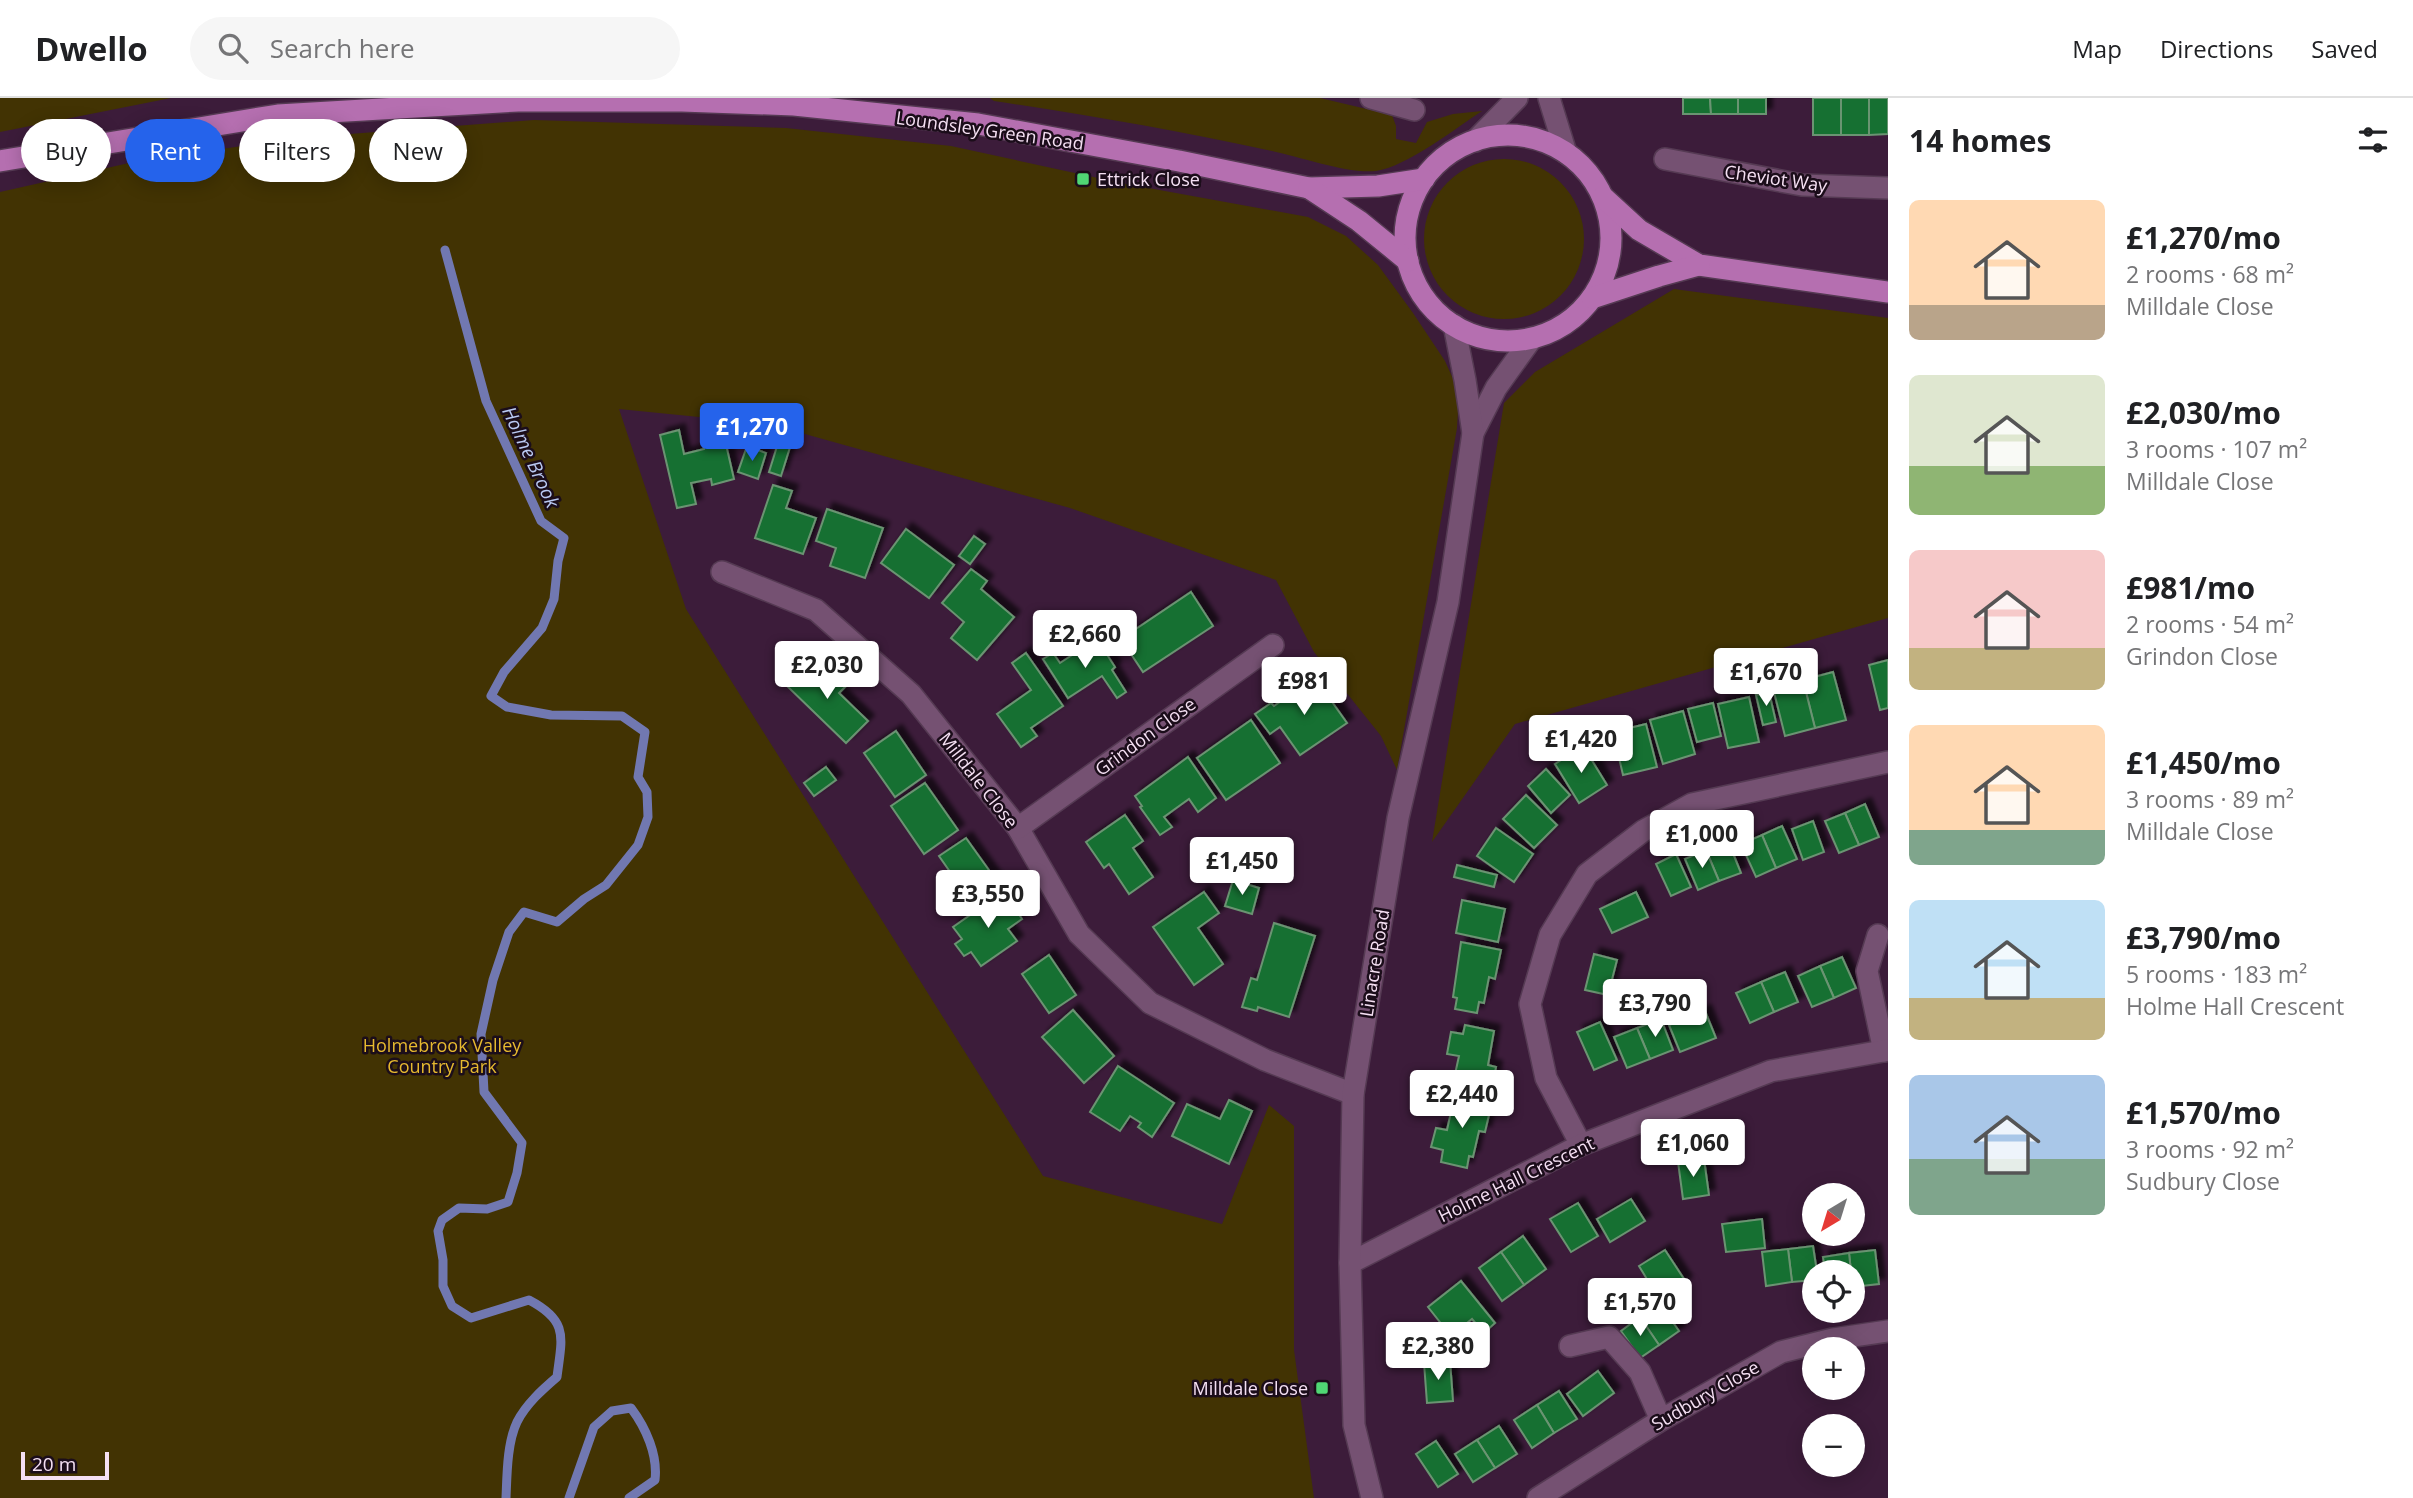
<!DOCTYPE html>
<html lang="en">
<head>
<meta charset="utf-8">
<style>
  body { margin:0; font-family:"Open Sans",sans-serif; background:#f6f6f6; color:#202124; height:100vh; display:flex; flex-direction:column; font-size:26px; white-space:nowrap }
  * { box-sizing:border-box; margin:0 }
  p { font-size:23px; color:#757577 }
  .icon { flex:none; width:38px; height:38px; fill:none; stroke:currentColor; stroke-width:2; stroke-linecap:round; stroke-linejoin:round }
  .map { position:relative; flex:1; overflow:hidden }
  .side { display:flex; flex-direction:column; background:#fff; width:525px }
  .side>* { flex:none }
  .hud { position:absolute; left:21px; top:21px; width:665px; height:63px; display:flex; gap:14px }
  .needle { width:46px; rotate:218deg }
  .fabs { position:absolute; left:1802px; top:1085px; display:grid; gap:14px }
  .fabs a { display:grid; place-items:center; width:63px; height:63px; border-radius:50%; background:#fff; box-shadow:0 4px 18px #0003; font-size:35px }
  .scale { position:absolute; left:21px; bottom:18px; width:88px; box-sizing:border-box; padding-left:7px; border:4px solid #f5e0f3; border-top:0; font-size:19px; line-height:24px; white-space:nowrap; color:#f5e0f3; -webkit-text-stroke:5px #1b0d1a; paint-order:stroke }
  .price { position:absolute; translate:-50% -60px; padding:0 16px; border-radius:7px; background:#fff; color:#222; font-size:23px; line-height:46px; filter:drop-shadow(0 2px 4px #0008) }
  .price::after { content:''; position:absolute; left:50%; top:42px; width:21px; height:16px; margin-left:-10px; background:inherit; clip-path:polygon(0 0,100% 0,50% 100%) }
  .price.active { background:#2563eb; color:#fff }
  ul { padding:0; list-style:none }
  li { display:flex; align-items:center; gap:21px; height:175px; padding:0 21px }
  li span { display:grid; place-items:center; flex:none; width:196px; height:140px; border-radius:10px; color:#555 }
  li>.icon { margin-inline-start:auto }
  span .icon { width:84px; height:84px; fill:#fffc; stroke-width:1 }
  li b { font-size:30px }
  h2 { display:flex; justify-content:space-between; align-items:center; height:84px; padding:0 21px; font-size:30px }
  .pill { padding:0 24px; border-radius:32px; background:#fff; box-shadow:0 4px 18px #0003; font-size:24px; line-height:63px }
  .pill.active { background:#2563eb; color:#fff }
  header { display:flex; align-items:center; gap:42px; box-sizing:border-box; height:98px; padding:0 35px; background:#fff; border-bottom:2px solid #e0e0e0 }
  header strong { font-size:33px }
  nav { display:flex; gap:38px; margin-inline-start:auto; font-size:24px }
  .search { width:490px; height:63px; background:#f6f6f6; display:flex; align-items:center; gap:18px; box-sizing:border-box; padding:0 24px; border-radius:38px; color:#757577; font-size:26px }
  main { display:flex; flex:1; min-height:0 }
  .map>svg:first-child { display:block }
  .green { fill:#423303 }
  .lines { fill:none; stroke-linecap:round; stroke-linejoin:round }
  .stream { stroke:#7178b1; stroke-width:9 }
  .building { fill:#176f33; stroke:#6b9472; stroke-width:2; filter:url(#shadow) }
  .minor-casing { stroke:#553a53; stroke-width:24 }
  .major-casing { stroke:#553a53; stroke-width:24 }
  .minor { stroke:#755172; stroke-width:21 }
  .major { stroke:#b56fb0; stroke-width:21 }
  .poi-dot { fill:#50d674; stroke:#1b0d1a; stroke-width:2.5 }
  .labels { text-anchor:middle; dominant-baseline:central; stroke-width:5; stroke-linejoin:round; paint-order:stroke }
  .street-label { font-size:18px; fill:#f5e0f3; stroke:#1b0d1a }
  .poi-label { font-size:18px; fill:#f5e0f3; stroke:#1b0d1a; text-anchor:start }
  .park-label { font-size:18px; fill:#e6b92f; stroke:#1b0d1a }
  .water-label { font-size:19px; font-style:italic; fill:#b9c9f2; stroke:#1b0d1a }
</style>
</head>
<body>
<header>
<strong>Dwello</strong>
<div class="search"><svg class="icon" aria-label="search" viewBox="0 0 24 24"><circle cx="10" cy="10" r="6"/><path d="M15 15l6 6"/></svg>Search here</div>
<nav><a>Map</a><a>Directions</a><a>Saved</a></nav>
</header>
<main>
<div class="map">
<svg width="1888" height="1400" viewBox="0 0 1888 1400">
  <defs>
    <filter id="shadow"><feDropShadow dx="6" dy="-6" stdDeviation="2" flood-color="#0009"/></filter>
  </defs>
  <rect width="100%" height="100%" fill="#3c1c3a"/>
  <g class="green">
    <polygon points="0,0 171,0 0,34"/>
    <path d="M990 0H1320L1392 17 1396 28V41L1416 45 1427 24 1453 16 1482 13C1456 30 1406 69 1376 73 1347 76 1301 59 1272 53 1180 33 1087 17 994 3Z"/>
    <polygon points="534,22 786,30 951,48 1121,85 1308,119 1346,138 1378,167 1413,215 1445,263 1459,294 1457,330 1397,672 1381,638 1314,554 1276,482 1070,410 769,326 619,311 686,511 1043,1078 1222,1126 1269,1007 1294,1028 1294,1252 1314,1400 0,1400 0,94 138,63 297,40"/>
    <circle cx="1504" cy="141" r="80"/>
    <polygon points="1674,191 1888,220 1888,520 1515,626 1432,744 1504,305 1535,274"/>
  </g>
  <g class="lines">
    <g class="stream">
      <path d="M445 152 486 303 541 423 564 440 558 463 554 501 542 530 504 574 491 598 507 609 551 617 622 618 645 634 638 679 647 694 648 719 638 747 606 787 584 801 557 824 524 814 509 834 493 882 481 936 484 994 522 1045 517 1075 508 1104 487 1111 459 1110 442 1122 438 1133 443 1162V1188L452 1208 471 1220 529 1202C569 1223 562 1239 557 1279 543 1291 526 1306 517 1324 507 1345 507 1377 506 1400"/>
      <path d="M569 1400 594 1329 612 1313 631 1310C646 1330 658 1357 655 1382L629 1400"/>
    </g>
  </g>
  <g class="building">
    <polygon points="1683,0 1710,0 1711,16 1683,16"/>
    <polygon points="1710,0 1738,0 1738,16 1711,16"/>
    <rect x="1738" y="0" width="28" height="16"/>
    <rect x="1813" y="0" width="28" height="37"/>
    <rect x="1841" y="0" width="28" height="37"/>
    <polygon points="1869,0 1888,0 1888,36 1869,37"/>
    <polygon points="679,332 684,356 704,351 702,343 724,338 734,381 712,387 711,381 691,385 696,406 677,410 660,337"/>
    <polygon points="779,342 791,346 781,378 769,374"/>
    <polygon points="747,348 766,355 758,381 738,374"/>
    <polygon points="773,387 792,393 786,410 816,420 803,456 755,440"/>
    <polygon points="827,411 883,430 865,480 830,468 836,450 816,443"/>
    <polygon points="906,431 954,467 929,500 881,465"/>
    <polygon points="974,438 985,446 970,466 959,458"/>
    <polygon points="971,471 987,483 981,491 1014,519 977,562 951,540 964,524 942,505"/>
    <polygon points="1191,494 1213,528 1143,574 1121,541"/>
    <polygon points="1097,541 1115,569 1112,572 1126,594 1117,600 1102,578 1068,600 1043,561 1053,555 1060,565"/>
    <polygon points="1026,555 1063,608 1031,630 1037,638 1021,649 997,616 1031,592 1012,565"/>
    <polygon points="1888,562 1888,610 1880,612 1869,567"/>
    <polygon points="807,564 823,580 830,572 847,587 839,595 868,623 846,645 786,587"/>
    <polygon points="1833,574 1846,622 1815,630 1803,582"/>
    <polygon points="1315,580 1347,625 1300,657 1280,629 1270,636 1255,616 1271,605 1274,608"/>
    <polygon points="1803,582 1815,630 1785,638 1773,590"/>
    <polygon points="1769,594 1776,624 1763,627 1756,597"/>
    <polygon points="1749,599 1759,644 1728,650 1718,606"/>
    <polygon points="1713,605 1721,638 1697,644 1688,611"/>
    <polygon points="1683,613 1695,656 1663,666 1650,622"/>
    <polygon points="1251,622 1280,665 1226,702 1197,660"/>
    <polygon points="1646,626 1657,669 1623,677 1613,634"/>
    <polygon points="896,633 926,677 895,699 864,655"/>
    <polygon points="1583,648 1607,687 1579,705 1555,666"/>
    <polygon points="1188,659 1216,700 1198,714 1189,701 1164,719 1172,729 1160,737 1140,709 1142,708 1135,698"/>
    <polygon points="826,669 836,682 814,698 804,685"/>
    <polygon points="1546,671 1570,697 1551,715 1528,688"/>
    <polygon points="925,685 958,732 924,756 891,708"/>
    <polygon points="1526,697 1557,727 1534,750 1503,721"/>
    <polygon points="1865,706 1879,739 1859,747 1845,715"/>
    <polygon points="1845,715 1859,747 1839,755 1825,723"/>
    <polygon points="1125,717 1143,743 1133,750 1153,779 1129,796 1109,766 1104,770 1086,744"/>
    <polygon points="1813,723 1824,754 1803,762 1792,731"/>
    <polygon points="1782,728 1797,761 1776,770 1762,737"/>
    <polygon points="1496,730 1533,756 1514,784 1477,758"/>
    <polygon points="1762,737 1776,770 1756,779 1741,746"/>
    <polygon points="966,740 996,782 969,801 939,758"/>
    <polygon points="1728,743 1741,775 1719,783 1706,752"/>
    <polygon points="1706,752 1719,783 1698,792 1685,761"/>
    <polygon points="1676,756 1691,789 1671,798 1656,766"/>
    <polygon points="1457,767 1497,777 1494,789 1454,779"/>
    <polygon points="1233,782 1259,790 1252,816 1225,808"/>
    <polygon points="1204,794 1219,815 1198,830 1223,866 1194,887 1153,829"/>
    <polygon points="1636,794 1648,819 1612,835 1600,811"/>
    <polygon points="1005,796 1022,821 1008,831 1017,843 981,868 971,854 964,858 955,846 962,841 953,829 989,804 991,806"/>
    <polygon points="1462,802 1505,811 1498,844 1456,835"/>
    <polygon points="1274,825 1315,838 1289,919 1258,909 1257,913 1242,909 1251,880 1257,882"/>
    <polygon points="1461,844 1501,852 1495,881 1489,879 1484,905 1479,904 1477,915 1455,911 1457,900 1453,899"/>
    <polygon points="1594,856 1617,862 1608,897 1585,892"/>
    <polygon points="1049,857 1076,897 1049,915 1022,876"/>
    <polygon points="1842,859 1856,890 1834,900 1820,868"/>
    <polygon points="1820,868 1834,900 1812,909 1798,878"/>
    <polygon points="1785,874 1798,904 1774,914 1761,884"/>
    <polygon points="1761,884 1774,914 1750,925 1736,895"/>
    <polygon points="1073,912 1114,958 1084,985 1042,939"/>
    <polygon points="1705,913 1716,940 1680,954 1669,927"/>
    <polygon points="1661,921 1673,952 1650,961 1637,930"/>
    <polygon points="1600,924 1617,962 1594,972 1577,934"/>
    <polygon points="1465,927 1494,933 1488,967 1496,969 1491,997 1452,990 1459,958 1447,956 1451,934 1463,936"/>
    <polygon points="1637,930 1650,961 1627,970 1614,939"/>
    <polygon points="1118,968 1174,1005 1152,1039 1138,1029 1141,1025 1130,1018 1120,1033 1090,1014"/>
    <polygon points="1455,996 1492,1004 1485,1034 1479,1033 1473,1059 1469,1058 1467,1070 1441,1064 1443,1052 1431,1049 1436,1030 1447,1032"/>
    <polygon points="1229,1002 1252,1013 1229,1066 1172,1038 1187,1006 1220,1021"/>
    <polygon points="1704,1061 1709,1097 1683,1101 1678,1064"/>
    <polygon points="1631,1101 1645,1123 1610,1144 1597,1121"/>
    <polygon points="1578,1105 1598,1138 1571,1154 1550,1121"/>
    <polygon points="1762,1121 1765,1150 1726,1154 1722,1126"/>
    <polygon points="1523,1138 1546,1171 1524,1187 1501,1154"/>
    <polygon points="1813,1148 1817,1174 1815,1174 1815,1182 1792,1184 1788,1151"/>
    <polygon points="1788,1151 1792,1184 1766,1188 1762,1154"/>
    <polygon points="1665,1152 1686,1184 1659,1201 1639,1168"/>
    <polygon points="1875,1152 1879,1186 1853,1189 1849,1155"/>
    <polygon points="1501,1154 1524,1187 1502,1203 1479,1170"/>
    <polygon points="1849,1155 1851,1174 1825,1174 1823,1159"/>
    <polygon points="1461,1183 1495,1225 1484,1235 1472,1221 1451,1238 1428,1209"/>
    <polygon points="1660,1206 1679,1233 1659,1247 1640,1219"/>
    <polygon points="1640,1219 1659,1247 1640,1260 1621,1233"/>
    <polygon points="1450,1263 1453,1303 1427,1305 1424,1265"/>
    <polygon points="1598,1273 1614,1295 1583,1318 1567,1296"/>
    <polygon points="1559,1293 1577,1321 1554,1335 1537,1307"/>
    <polygon points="1537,1307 1554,1335 1532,1350 1514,1322"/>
    <polygon points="1499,1328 1517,1356 1495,1370 1477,1342"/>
    <polygon points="1477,1342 1495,1370 1473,1384 1455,1356"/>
    <polygon points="1436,1343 1458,1376 1438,1389 1416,1356"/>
  </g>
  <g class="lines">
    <g class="minor-casing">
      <g id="minor">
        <polyline points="1371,0 1414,12"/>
        <polyline points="1549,0 1566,55"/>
        <polyline points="1475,43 1517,0"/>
        <polyline points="1665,61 1802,87 1888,90"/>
        <polyline points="1473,335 1496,290 1532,240"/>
        <polyline points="722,474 816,512 911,596 1018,730 1079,836 1150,905 1265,962 1353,996"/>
        <polyline points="1018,730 1273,547"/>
        <polyline points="1878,837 1867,873 1884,953"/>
        <polyline points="1581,1047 1546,980 1530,906 1550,837 1587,776 1643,733 1692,706 1888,664"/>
        <polyline points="1350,1165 1581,1047 1771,973 1888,952"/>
        <polyline points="1570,1248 1609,1239 1640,1274 1661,1322"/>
        <polyline points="1372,1400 1354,1327 1350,1165 1353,996 1398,720 1448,504 1473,335 1465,282 1454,227"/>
        <polyline points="1538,1400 1661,1322 1781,1254 1833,1241 1888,1233"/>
      </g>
    </g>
    <g class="major-casing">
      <g id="major">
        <circle cx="1508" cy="140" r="103"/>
        <polyline points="0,63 278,17 518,3 682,3 794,7 978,26 1179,63 1309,90 1378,88 1424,81"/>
        <polyline points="1309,90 1359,123 1408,163"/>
        <polyline points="1603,99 1639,132 1699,167 1888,194"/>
        <polyline points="1592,200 1659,178 1699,167"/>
      </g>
    </g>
    <use href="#minor" class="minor"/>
    <use href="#major" class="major"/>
  </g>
  <g class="poi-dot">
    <rect x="1076" y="74" width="14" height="14" rx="3.5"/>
    <rect x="1315" y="1283" width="14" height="14" rx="3.5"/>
  </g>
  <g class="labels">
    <g class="street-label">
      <text transform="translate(990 32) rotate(8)">Loundsley Green Road</text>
      <text transform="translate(1776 80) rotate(8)">Cheviot Way</text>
      <text transform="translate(1145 638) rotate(-36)">Grindon Close</text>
      <text transform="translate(979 682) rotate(52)">Milldale Close</text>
      <text transform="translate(1374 865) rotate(-81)">Linacre Road</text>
      <text transform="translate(1516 1081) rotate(-26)">Holme Hall Crescent</text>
      <text transform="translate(1705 1297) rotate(-30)">Sudbury Close</text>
    </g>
    <g class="poi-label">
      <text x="1097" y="81">Ettrick Close</text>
      <text x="1308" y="1290" text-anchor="end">Milldale Close</text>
    </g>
    <g class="park-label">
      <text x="442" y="947">Holmebrook Valley<tspan x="442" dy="21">Country Park</tspan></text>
    </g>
    <g class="water-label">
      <text transform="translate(531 359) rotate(65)">Holme Brook</text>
    </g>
  </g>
</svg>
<div class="fabs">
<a><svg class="needle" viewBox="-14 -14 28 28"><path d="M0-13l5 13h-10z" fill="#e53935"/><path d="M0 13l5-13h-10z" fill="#757577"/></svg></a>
<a><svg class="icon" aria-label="locate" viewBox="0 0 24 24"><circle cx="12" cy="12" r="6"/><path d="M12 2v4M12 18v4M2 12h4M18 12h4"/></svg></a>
<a>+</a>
<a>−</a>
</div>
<div class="scale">20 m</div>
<b class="price active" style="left:752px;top:365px">£1,270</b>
<b class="price" style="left:1085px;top:572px">£2,660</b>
<b class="price" style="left:827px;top:603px">£2,030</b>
<b class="price" style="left:1766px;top:610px">£1,670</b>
<b class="price" style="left:1304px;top:619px">£981</b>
<b class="price" style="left:1581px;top:677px">£1,420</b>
<b class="price" style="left:1702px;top:772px">£1,000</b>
<b class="price" style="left:1242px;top:799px">£1,450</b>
<b class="price" style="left:988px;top:832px">£3,550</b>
<b class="price" style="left:1655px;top:941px">£3,790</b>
<b class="price" style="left:1462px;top:1032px">£2,440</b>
<b class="price" style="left:1693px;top:1081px">£1,060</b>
<b class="price" style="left:1640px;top:1240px">£1,570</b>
<b class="price" style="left:1438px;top:1284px">£2,380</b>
<div class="hud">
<a class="pill">Buy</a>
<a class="pill active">Rent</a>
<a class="pill">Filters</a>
<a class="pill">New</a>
</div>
</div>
<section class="side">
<h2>14 homes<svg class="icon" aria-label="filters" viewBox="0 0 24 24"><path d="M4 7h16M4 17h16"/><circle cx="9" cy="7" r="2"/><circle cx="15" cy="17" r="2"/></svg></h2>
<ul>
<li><span style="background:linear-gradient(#ffd9b3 75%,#b9a48a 0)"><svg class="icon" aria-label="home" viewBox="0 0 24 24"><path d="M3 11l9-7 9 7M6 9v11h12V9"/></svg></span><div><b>£1,270/mo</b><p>2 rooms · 68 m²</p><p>Milldale Close</p></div></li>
<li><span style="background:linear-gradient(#dfe7d0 65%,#8fb573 0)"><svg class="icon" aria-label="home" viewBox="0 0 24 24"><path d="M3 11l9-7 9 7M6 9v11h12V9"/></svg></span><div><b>£2,030/mo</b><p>3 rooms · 107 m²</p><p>Milldale Close</p></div></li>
<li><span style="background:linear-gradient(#f6c9c9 70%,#c2b280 0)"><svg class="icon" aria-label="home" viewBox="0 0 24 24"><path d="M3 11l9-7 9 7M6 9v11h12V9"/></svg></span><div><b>£981/mo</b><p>2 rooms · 54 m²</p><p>Grindon Close</p></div></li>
<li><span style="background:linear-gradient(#ffd9b3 75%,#7fa58c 0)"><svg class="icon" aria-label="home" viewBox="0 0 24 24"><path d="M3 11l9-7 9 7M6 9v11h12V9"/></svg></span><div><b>£1,450/mo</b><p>3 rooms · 89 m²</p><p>Milldale Close</p></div></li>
<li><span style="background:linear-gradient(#bfe0f5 70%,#c2b280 0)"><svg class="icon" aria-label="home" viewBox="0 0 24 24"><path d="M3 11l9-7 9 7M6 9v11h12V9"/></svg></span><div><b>£3,790/mo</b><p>5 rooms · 183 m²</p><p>Holme Hall Crescent</p></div></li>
<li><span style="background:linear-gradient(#a9c7e8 60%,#7fa58c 0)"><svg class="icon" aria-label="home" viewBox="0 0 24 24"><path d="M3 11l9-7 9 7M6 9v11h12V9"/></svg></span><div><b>£1,570/mo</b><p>3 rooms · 92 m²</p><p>Sudbury Close</p></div></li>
</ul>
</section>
</main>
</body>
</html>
